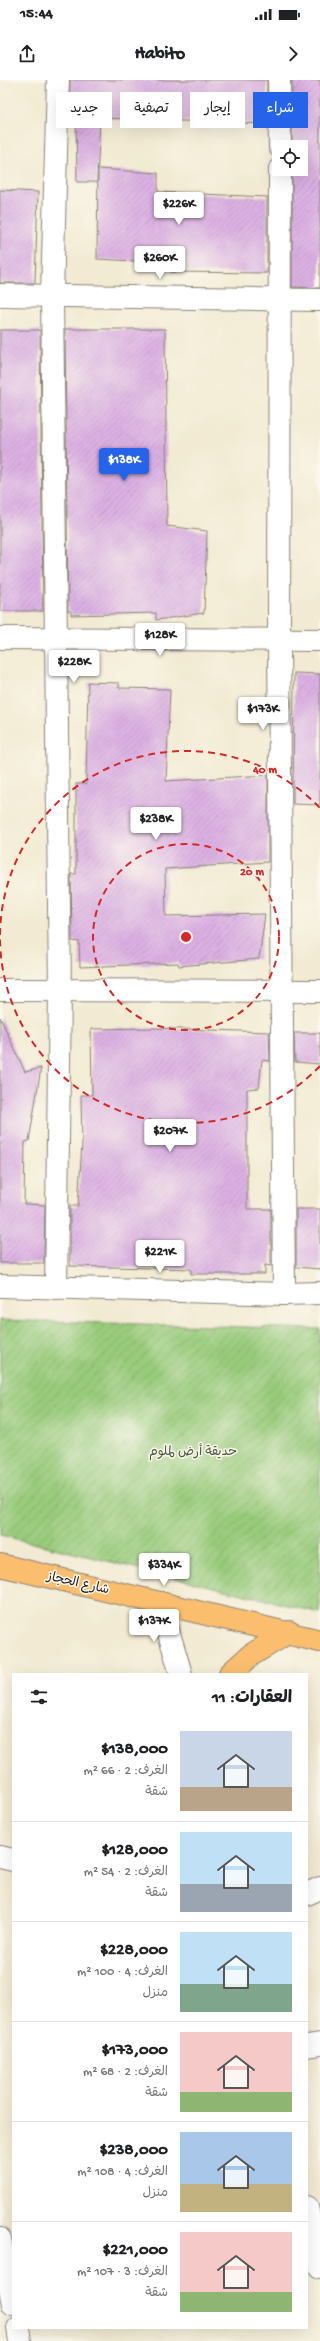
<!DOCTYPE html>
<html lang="ar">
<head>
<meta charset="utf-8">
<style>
  body { margin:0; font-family:"Gochi Hand","Playpen Sans Arabic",sans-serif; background:#f6f6f6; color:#202124; direction:rtl; height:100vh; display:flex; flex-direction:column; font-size:15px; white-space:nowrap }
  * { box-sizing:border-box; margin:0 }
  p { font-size:13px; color:#757577 }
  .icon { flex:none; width:22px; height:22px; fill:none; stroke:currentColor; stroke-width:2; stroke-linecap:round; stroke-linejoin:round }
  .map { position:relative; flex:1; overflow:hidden; direction:ltr }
  .details { position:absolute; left:12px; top:1593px; width:296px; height:656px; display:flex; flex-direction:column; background:#fff; border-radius:0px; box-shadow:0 4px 16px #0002; direction:rtl }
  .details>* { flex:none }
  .guide { position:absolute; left:12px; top:12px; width:296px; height:36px; direction:rtl; display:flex; gap:8px }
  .controls { position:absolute; left:272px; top:60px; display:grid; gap:8px }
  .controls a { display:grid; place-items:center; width:36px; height:36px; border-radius:0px; background:#fff; box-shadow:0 4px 16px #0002; font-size:20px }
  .price { position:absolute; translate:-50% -34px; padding:0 9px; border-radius:4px; background:#fff; color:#222; font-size:13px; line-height:26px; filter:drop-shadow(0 1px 2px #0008) }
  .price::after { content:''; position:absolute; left:50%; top:24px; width:12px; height:9px; margin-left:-6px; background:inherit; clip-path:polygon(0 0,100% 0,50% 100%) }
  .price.active { background:#2563eb; color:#fff }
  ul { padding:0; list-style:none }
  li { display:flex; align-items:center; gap:12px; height:100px; padding:0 16px }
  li+li { border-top:1px solid #e0e0e0 }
  li span { display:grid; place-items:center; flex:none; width:112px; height:80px; border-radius:0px; color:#555 }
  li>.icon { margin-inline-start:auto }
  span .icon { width:48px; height:48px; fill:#fffc; stroke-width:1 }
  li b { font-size:17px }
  h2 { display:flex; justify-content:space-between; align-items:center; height:48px; padding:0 16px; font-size:17px }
  .tag { padding:0 14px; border-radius:0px; background:#fff; box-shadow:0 4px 16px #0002; font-size:14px; line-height:36px }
  .tag.active { background:#2563eb; color:#fff }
  .status { display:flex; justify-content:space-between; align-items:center; height:28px; padding:0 20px; background:#fff; direction:ltr }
  .status svg { height:11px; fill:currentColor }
  header { display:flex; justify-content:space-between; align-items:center; height:52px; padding:0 16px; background:#fff; font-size:18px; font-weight:700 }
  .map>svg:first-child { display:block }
  .garden { fill:url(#garden-furrows); stroke:#5a744c }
  .building { fill:url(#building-hatch) }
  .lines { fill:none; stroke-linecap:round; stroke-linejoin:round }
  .minor-casing { stroke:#878377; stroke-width:24 }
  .major-casing { stroke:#878377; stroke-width:24 }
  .minor { stroke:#fff; stroke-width:22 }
  .major { stroke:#fabe6e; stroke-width:22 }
  .ring { fill:none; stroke:#d62828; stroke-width:2; stroke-dasharray:7 5 }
  .labels { text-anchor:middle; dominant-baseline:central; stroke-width:3; stroke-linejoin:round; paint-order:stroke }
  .park-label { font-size:13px; fill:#48593d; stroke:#fbf7ec }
  .street-label { font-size:13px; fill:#1c1c1c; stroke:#fbf7ec }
  .centre { fill:#d62828; stroke:#fbf7ec; stroke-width:2 }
  .ring-label { font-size:12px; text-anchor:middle; font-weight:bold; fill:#d62828; stroke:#fbf7ec; stroke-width:3; stroke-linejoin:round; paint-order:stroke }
</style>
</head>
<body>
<div class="status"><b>15:44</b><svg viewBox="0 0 49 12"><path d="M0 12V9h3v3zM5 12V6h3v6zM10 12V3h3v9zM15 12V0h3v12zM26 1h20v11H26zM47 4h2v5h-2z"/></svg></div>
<header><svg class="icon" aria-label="forward" viewBox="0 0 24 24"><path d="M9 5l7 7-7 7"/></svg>Habito<svg class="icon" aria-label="share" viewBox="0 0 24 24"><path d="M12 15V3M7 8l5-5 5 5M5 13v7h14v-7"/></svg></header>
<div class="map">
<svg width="320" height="2261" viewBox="0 0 320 2261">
  <defs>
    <pattern id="garden-furrows" width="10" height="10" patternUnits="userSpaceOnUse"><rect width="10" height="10" fill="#99cb7b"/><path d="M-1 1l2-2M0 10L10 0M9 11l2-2" fill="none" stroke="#83ae6a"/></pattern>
    <pattern id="building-hatch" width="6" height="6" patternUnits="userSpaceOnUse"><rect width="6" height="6" fill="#dcb0e3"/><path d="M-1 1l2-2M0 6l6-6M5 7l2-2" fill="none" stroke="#bc97c2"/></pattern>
  </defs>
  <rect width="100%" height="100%" fill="#fbf7ec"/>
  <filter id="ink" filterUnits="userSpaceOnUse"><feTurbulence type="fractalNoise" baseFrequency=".025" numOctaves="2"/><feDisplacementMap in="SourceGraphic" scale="8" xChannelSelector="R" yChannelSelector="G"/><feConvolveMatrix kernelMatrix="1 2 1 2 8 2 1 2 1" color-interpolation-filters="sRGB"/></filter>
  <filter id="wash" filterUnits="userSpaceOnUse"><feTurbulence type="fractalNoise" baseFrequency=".012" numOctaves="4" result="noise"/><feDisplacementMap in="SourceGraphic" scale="16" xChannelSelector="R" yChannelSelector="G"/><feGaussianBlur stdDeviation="0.9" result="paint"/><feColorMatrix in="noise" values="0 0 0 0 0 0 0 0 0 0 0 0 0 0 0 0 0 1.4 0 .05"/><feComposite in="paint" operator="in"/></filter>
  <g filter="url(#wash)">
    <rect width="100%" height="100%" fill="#f2ead2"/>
    <polygon class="garden" points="0,1240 320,1249 320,1533 0,1455"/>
    <g id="blocks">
      <g class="building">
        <polygon points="70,0 267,0 267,44 100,38 97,102 77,102 76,37 69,37"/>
        <polygon points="292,0 320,0 320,208 292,207 292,89 301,89 301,67 292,67"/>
        <polygon points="98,89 158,93 158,112 267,117 267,193 171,192 171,183 97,179"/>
        <polygon points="0,110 38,112 35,203 0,203"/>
        <polygon points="65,249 165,249 167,446 207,451 204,533 156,540 156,533 71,535 71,531 68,531"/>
        <polygon points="0,250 40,250 43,531 0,531"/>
        <polygon points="294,593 320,594 320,725 293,724"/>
        <polygon points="88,602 119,603 119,608 170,609 166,701 268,695 268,782 165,789 166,836 265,834 259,879 179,886 178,883 80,887 79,862 72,861 71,794 76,794 76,704 86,704"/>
        <polygon points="0,937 25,992 41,988 29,1061 25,1062 24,1124 45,1125 44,1183 0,1183"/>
        <polygon points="153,948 269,952 270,981 262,980 259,1008 247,1009 247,1129 271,1129 271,1186 265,1185 265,1194 191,1194 191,1189 70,1186 70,1126 78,1126 82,1063 81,1015 92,1015 91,949"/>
        <polygon points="294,953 320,953 320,984 295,982"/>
        <polygon points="296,1129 320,1129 320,1189 296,1187"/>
      </g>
    </g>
  </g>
  <g filter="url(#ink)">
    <use href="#blocks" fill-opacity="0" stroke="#878377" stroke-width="1"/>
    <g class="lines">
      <g class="minor-casing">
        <g id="minor">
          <polyline points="279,0 280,67"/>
          <polyline points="280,89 279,561 284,1214"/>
          <polyline points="0,215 320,220"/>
          <polyline points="0,558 320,560"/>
          <polyline points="0,910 320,911"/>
          <polyline points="0,1206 284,1214 320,1213"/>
          <polyline points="56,1208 60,911 52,215 58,0"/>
          <polyline points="160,1523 181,1594"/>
          <polyline points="0,1777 13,1780"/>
          <polyline points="307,1814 320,1808"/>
          <polyline points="307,1966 320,1964"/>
          <polyline points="307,2127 320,2187"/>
          <polyline points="0,2159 13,2224"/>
          <polyline points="18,2248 20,2261"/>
        </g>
      </g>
      <g class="major-casing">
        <g id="major">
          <polyline points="0,1485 320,1561"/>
          <polyline points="230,1594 251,1575 289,1552"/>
        </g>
      </g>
      <use href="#minor" class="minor"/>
      <use href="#major" class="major"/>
    </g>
  </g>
  <g class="ring">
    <circle cx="186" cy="857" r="93"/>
    <path d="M320 986A186 186 0 0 1 0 859M0 855A186 186 0 0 1 320 728"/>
  </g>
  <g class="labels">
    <g class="park-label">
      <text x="193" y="1372">حديقة أرض لملوم</text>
    </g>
    <g class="street-label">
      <text transform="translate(78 1504) rotate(13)">شارع الحجاز</text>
    </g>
  </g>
  <circle cx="186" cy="857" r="6" class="centre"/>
  <g class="ring-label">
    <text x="265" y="693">40 m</text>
    <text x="252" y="795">20 m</text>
  </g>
</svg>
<div class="controls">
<a><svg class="icon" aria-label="locate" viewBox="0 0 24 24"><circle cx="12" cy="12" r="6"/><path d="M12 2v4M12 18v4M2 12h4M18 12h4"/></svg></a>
</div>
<b class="price" style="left:179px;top:146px">$226K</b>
<b class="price" style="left:160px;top:200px">$260K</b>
<b class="price active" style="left:124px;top:402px">$138K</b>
<b class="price" style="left:160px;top:577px">$128K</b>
<b class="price" style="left:74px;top:604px">$228K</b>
<b class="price" style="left:263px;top:651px">$173K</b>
<b class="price" style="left:156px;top:761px">$238K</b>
<b class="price" style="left:170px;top:1073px">$207K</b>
<b class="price" style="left:160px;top:1194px">$221K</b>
<b class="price" style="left:164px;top:1507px">$334K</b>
<b class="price" style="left:154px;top:1563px">$137K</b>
<div class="guide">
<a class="tag active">شراء</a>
<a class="tag">إيجار</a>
<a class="tag">تصفية</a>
<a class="tag">جديد</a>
</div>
<section class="details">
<h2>العقارات: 11<svg class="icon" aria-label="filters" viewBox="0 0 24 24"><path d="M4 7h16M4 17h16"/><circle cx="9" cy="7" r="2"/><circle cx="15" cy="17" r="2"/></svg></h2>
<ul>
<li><span style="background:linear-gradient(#c9d6e8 70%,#b9a48a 0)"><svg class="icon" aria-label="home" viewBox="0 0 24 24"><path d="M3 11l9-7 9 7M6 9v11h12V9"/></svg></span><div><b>$138,000</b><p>الغرف: 2 · 66 m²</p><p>شقة</p></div></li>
<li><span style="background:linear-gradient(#bfe0f5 65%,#9aa5b1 0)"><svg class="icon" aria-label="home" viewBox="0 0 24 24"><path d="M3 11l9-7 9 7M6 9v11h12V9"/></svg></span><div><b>$128,000</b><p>الغرف: 2 · 54 m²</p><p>شقة</p></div></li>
<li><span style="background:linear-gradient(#bfe0f5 65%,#7fa58c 0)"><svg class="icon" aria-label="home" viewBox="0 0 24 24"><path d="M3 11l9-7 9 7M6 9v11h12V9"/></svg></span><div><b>$228,000</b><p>الغرف: 4 · 100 m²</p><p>منزل</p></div></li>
<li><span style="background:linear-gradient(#f6c9c9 75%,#8fb573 0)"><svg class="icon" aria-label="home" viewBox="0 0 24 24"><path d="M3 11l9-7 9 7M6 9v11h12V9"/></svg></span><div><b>$173,000</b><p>الغرف: 2 · 68 m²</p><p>شقة</p></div></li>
<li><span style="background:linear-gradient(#a9c7e8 65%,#c2b280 0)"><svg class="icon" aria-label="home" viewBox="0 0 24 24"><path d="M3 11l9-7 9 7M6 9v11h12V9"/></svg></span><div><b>$238,000</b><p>الغرف: 4 · 108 m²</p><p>منزل</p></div></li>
<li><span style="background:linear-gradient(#f6c9c9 75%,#8fb573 0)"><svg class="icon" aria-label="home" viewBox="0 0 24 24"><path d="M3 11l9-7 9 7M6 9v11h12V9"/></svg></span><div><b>$221,000</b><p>الغرف: 3 · 107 m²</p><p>شقة</p></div></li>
</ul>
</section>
</div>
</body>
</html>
